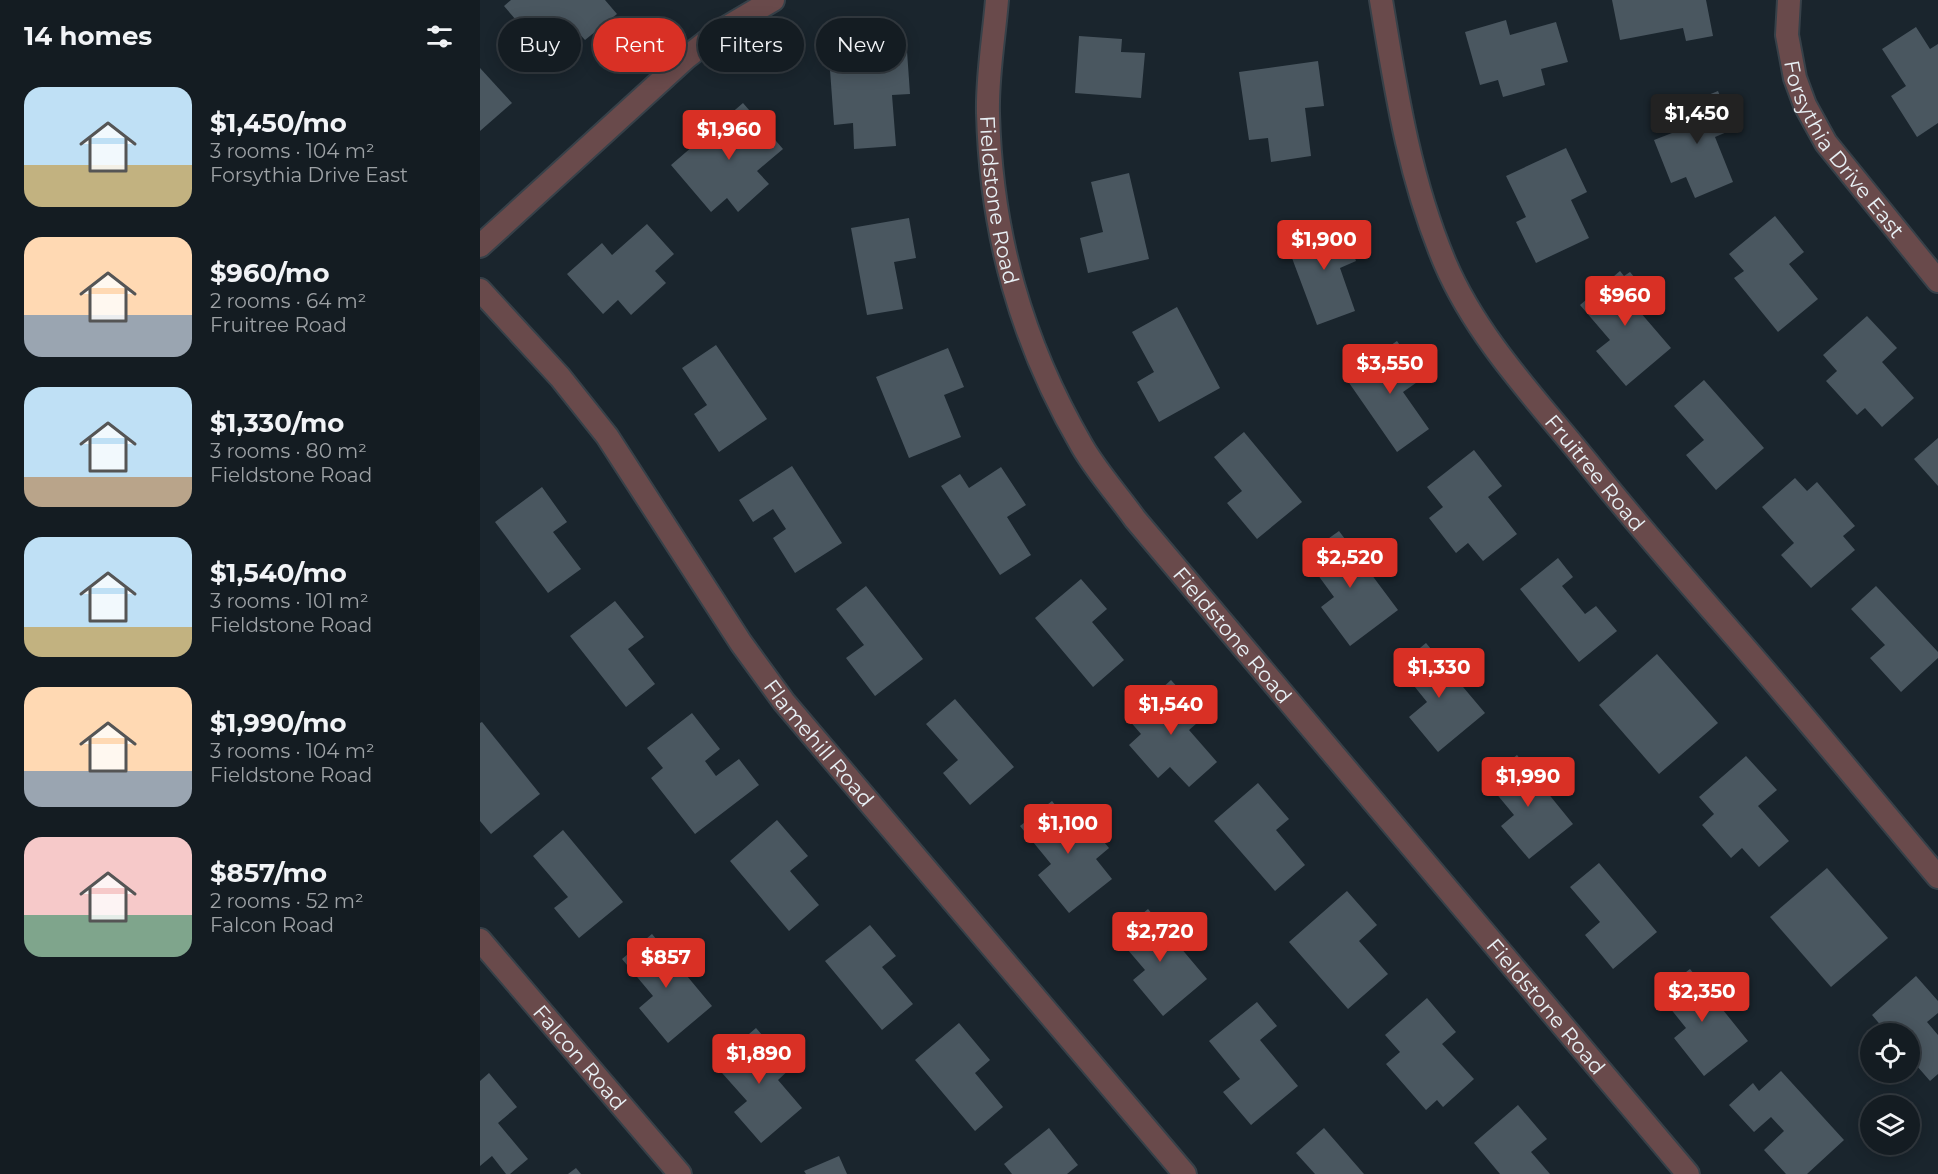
<!DOCTYPE html>
<html lang="en">
<head>
<meta charset="utf-8">
<style>
  body { margin:0; font-family:Montserrat,sans-serif; background:#1d252a; color:#f1f3f6; height:100vh; display:flex; flex-direction:column; font-size:22px; white-space:nowrap }
  * { box-sizing:border-box; margin:0 }
  p { font-size:20px; color:#9da1a5 }
  .icon { flex:none; width:33px; height:33px; fill:none; stroke:currentColor; stroke-width:2; stroke-linecap:round; stroke-linejoin:round }
  .map { position:relative; flex:1; overflow:hidden }
  .side { display:flex; flex-direction:column; background:#141c22; width:480px }
  .side>* { flex:none }
  .hud { position:absolute; left:18px; top:18px; width:570px; height:54px; display:flex; gap:12px }
  .tools { position:absolute; left:1380px; top:1023px; display:grid; gap:12px }
  .tools a { display:grid; place-items:center; width:60px; height:60px; border-radius:50%; background:#141c22; box-shadow:0 3px 15px #0003,0 0 0 2px #333a40; font-size:30px }
  .price { position:absolute; translate:-50% -51px; padding:0 14px; border-radius:6px; background:#d93025; color:#fff; font-size:20px; line-height:39px; filter:drop-shadow(0 2px 3px #0008) }
  .price::after { content:''; position:absolute; left:50%; top:36px; width:18px; height:14px; margin-left:-9px; background:inherit; clip-path:polygon(0 0,100% 0,50% 100%) }
  .price.current { background:#222; color:#fff }
  ul { padding:0; list-style:none }
  li { display:flex; align-items:center; gap:18px; height:150px; padding:0 24px }
  li span { display:grid; place-items:center; flex:none; width:168px; height:120px; border-radius:18px; color:#555 }
  li>.icon { margin-inline-start:auto }
  span .icon { width:72px; height:72px; fill:#fffc; stroke-width:1 }
  li b { font-size:26px }
  h2 { display:flex; justify-content:space-between; align-items:center; height:72px; padding:0 24px; font-size:26px }
  .pill { padding:0 21px; border-radius:27px; background:#141c22; box-shadow:0 3px 15px #0003,0 0 0 2px #333a40; font-size:21px; line-height:54px }
  .pill.current { background:#d93025; color:#fff }
  main { display:flex; flex:1; min-height:0 }
  .map>svg:first-child { display:block }
  .building { fill:#4a5760 }
  .lines { fill:none; stroke-linecap:round; stroke-linejoin:round }
  .minor-casing { stroke:#374149; stroke-width:26 }
  .minor { stroke:#694a4b; stroke-width:22 }
  .labels { text-anchor:middle; dominant-baseline:central; stroke-width:4.5; stroke-linejoin:round; paint-order:stroke }
  .street-label { font-size:21px; fill:#e8f0f5; stroke:#090d11 }
</style>
</head>
<body>
<main>
<section class="side">
<h2>14 homes<svg class="icon" aria-label="filters" viewBox="0 0 24 24"><path d="M4 7h16M4 17h16"/><circle cx="9" cy="7" r="2"/><circle cx="15" cy="17" r="2"/></svg></h2>
<ul>
<li><span style="background:linear-gradient(#bfe0f5 65%,#c2b280 0)"><svg class="icon" aria-label="home" viewBox="0 0 24 24"><path d="M3 11l9-7 9 7M6 9v11h12V9"/></svg></span><div><b>$1,450/mo</b><p>3 rooms · 104 m²</p><p>Forsythia Drive East</p></div></li>
<li><span style="background:linear-gradient(#ffd9b3 65%,#9aa5b1 0)"><svg class="icon" aria-label="home" viewBox="0 0 24 24"><path d="M3 11l9-7 9 7M6 9v11h12V9"/></svg></span><div><b>$960/mo</b><p>2 rooms · 64 m²</p><p>Fruitree Road</p></div></li>
<li><span style="background:linear-gradient(#bfe0f5 75%,#b9a48a 0)"><svg class="icon" aria-label="home" viewBox="0 0 24 24"><path d="M3 11l9-7 9 7M6 9v11h12V9"/></svg></span><div><b>$1,330/mo</b><p>3 rooms · 80 m²</p><p>Fieldstone Road</p></div></li>
<li><span style="background:linear-gradient(#bfe0f5 75%,#c2b280 0)"><svg class="icon" aria-label="home" viewBox="0 0 24 24"><path d="M3 11l9-7 9 7M6 9v11h12V9"/></svg></span><div><b>$1,540/mo</b><p>3 rooms · 101 m²</p><p>Fieldstone Road</p></div></li>
<li><span style="background:linear-gradient(#ffd9b3 70%,#9aa5b1 0)"><svg class="icon" aria-label="home" viewBox="0 0 24 24"><path d="M3 11l9-7 9 7M6 9v11h12V9"/></svg></span><div><b>$1,990/mo</b><p>3 rooms · 104 m²</p><p>Fieldstone Road</p></div></li>
<li><span style="background:linear-gradient(#f6c9c9 65%,#7fa58c 0)"><svg class="icon" aria-label="home" viewBox="0 0 24 24"><path d="M3 11l9-7 9 7M6 9v11h12V9"/></svg></span><div><b>$857/mo</b><p>2 rooms · 52 m²</p><p>Falcon Road</p></div></li>
</ul>
</section>
<div class="map">
<svg width="1458" height="1174" viewBox="0 0 1458 1174">
  <rect width="100%" height="100%" fill="#1a252d"/>
  <g class="building">
    <polygon points="31,0 125,0 137,14 105,40 93,27 53,60 26,28 36,20 24,6"/>
    <polygon points="1132,0 1226,0 1233,36 1206,41 1203,28 1140,40"/>
    <polygon points="1026,20 1030,35 1076,22 1088,62 1061,69 1065,85 1023,97 1018,80 1000,85 985,32"/>
    <polygon points="1436,27 1450,49 1458,44 1458,123 1437,137 1411,96 1426,86 1402,49"/>
    <polygon points="599,36 642,39 641,52 665,53 661,98 595,93"/>
    <polygon points="427,51 430,94 412,95 416,146 374,149 373,123 354,125 349,56"/>
    <polygon points="838,61 844,106 825,108 831,156 791,162 788,138 769,140 759,72"/>
    <polygon points="0,68 32,103 0,131"/>
    <polygon points="1238,91 1254,129 1235,137 1253,182 1215,198 1206,177 1191,183 1174,140 1192,133 1184,113"/>
    <polygon points="263,103 303,149 277,171 289,184 258,212 247,198 231,212 191,165"/>
    <polygon points="1086,148 1107,192 1091,200 1109,238 1056,263 1036,222 1046,217 1026,176"/>
    <polygon points="649,173 669,259 608,273 600,238 623,232 611,182"/>
    <polygon points="1295,216 1324,252 1309,264 1338,299 1298,332 1254,278 1264,271 1249,254"/>
    <polygon points="429,218 436,258 414,262 423,309 387,315 371,228"/>
    <polygon points="861,221 876,261 860,268 875,311 837,325 806,242"/>
    <polygon points="167,224 194,254 175,271 186,283 151,315 138,300 123,314 87,274 122,243 132,255"/>
    <polygon points="1140,271 1144,276 1150,272 1173,300 1160,312 1191,348 1146,386 1116,351 1130,340 1100,305"/>
    <polygon points="697,307 740,388 679,422 657,382 674,372 652,332"/>
    <polygon points="1387,316 1417,348 1402,362 1434,398 1402,427 1385,408 1377,415 1346,381 1357,371 1343,355"/>
    <polygon points="917,341 943,378 923,392 949,429 917,452 865,377"/>
    <polygon points="236,345 287,419 239,452 214,414 227,405 202,368"/>
    <polygon points="468,348 484,387 464,395 481,437 429,458 396,377"/>
    <polygon points="1224,380 1284,448 1236,490 1206,455 1224,440 1194,406"/>
    <polygon points="764,432 822,502 777,539 747,503 762,491 734,457"/>
    <polygon points="1458,438 1458,486 1434,459"/>
    <polygon points="994,450 1022,486 1008,497 1037,534 1003,561 988,543 976,553 949,518 963,507 947,487"/>
    <polygon points="312,466 362,543 315,573 293,538 306,529 293,509 273,522 259,500"/>
    <polygon points="521,467 546,505 527,517 551,555 520,575 461,486 480,474 489,488"/>
    <polygon points="1315,478 1327,491 1337,482 1375,526 1363,536 1375,550 1331,588 1301,555 1314,543 1282,507"/>
    <polygon points="62,487 87,522 73,532 101,569 68,593 15,522"/>
    <polygon points="859,531 918,610 870,646 841,607 854,597 824,556"/>
    <polygon points="1078,558 1093,577 1082,586 1105,614 1116,606 1137,631 1099,662 1040,589"/>
    <polygon points="601,579 627,609 612,622 644,660 613,687 555,618"/>
    <polygon points="386,586 443,659 395,696 366,658 384,645 356,609"/>
    <polygon points="1396,586 1458,652 1458,658 1421,692 1390,658 1405,645 1371,609"/>
    <polygon points="135,601 164,637 148,649 175,684 146,707 90,636"/>
    <polygon points="946,643 1005,713 958,752 929,717 947,702 918,666"/>
    <polygon points="1177,654 1238,723 1179,774 1119,705"/>
    <polygon points="691,680 724,717 709,730 737,762 709,787 690,767 678,778 649,745 661,734 648,719"/>
    <polygon points="475,699 534,767 490,805 463,773 478,760 446,724"/>
    <polygon points="212,713 240,749 225,761 236,776 259,759 279,785 215,834 171,778 183,768 167,748"/>
    <polygon points="2,722 60,794 11,834 0,821 0,723"/>
    <polygon points="1037,755 1093,824 1049,859 1021,826 1034,815 1005,780"/>
    <polygon points="1266,756 1297,790 1278,806 1309,841 1279,867 1262,848 1251,858 1222,825 1234,814 1219,797"/>
    <polygon points="778,783 809,819 796,830 825,865 795,891 734,821"/>
    <polygon points="572,801 589,822 600,813 629,848 616,859 632,879 589,913 558,875 571,864 540,826"/>
    <polygon points="297,820 328,856 310,871 339,905 309,931 250,861"/>
    <polygon points="83,830 143,902 99,938 74,908 88,897 53,856"/>
    <polygon points="1119,863 1177,932 1133,969 1105,935 1120,922 1090,887"/>
    <polygon points="1347,868 1408,938 1351,987 1290,917"/>
    <polygon points="867,891 897,925 879,941 908,974 868,1009 809,942"/>
    <polygon points="668,909 727,979 683,1016 653,980 665,970 636,936"/>
    <polygon points="390,925 416,956 402,967 433,1004 402,1030 345,961"/>
    <polygon points="172,934 232,1006 188,1043 159,1008 173,996 142,959"/>
    <polygon points="1210,969 1268,1041 1224,1076 1194,1038 1206,1028 1178,993"/>
    <polygon points="1436,976 1458,1001 1458,1013 1447,1022 1458,1035 1458,1074 1450,1081 1430,1058 1430,1034 1408,1034 1392,1015"/>
    <polygon points="947,998 976,1032 962,1044 994,1079 963,1107 957,1100 946,1110 906,1064 920,1052 905,1035"/>
    <polygon points="777,1002 797,1026 780,1040 818,1086 771,1125 743,1092 760,1079 729,1041"/>
    <polygon points="479,1023 510,1060 495,1073 523,1107 495,1131 435,1060"/>
    <polygon points="276,1028 311,1068 298,1080 322,1108 281,1143 254,1112 267,1101 234,1064"/>
    <polygon points="1301,1071 1364,1140 1327,1174 1306,1174 1284,1150 1304,1131 1291,1117 1274,1132 1249,1105 1273,1083 1279,1091"/>
    <polygon points="9,1073 37,1107 18,1123 48,1159 30,1174 26,1174 12,1156 0,1166 0,1081"/>
    <polygon points="1038,1105 1067,1139 1051,1152 1070,1174 1020,1174 994,1143"/>
    <polygon points="569,1128 598,1165 587,1174 532,1174 524,1164"/>
    <polygon points="844,1128 884,1174 835,1174 816,1153"/>
    <polygon points="359,1156 367,1174 326,1174 324,1171"/>
    <polygon points="96,1168 101,1174 88,1174"/>
  </g>
  <g class="lines">
    <g class="minor-casing">
      <g id="minor">
        <path id="s1" d="M517 0C514 37 507 76 508 113 511 234 541 341 602 446 617 472 638 495 655 519L1208 1174"/>
        <path id="s2" d="M901 0C916 91 929 178 965 263 997 338 1057 400 1107 462 1158 526 1212 587 1266 649 1331 724 1394 801 1458 877"/>
        <path id="s3" d="M1309 0 1307 35 1315 78 1325 105 1346 143 1458 281"/>
        <polyline points="0,246 207,57 239,32 293,0"/>
        <path id="s4" d="M0 290 80 377 127 436 261 643 304 702 705 1174"/>
        <path id="s5" d="M0 940 200 1174"/>
      </g>
    </g>
    <use href="#minor" class="minor"/>
  </g>
  <g class="labels">
    <g class="street-label">
      <text stroke="none"><textPath href="#s3" startOffset="165">Forsythia Drive East</textPath></text>
      <text stroke="none"><textPath href="#s1" startOffset="201">Fieldstone Road</textPath></text>
      <text stroke="none"><textPath href="#s2" startOffset="530">Fruitree Road</textPath></text>
      <text stroke="none"><textPath href="#s1" startOffset="705">Fieldstone Road</textPath></text>
      <text stroke="none"><textPath href="#s4" startOffset="567">Flamehill Road</textPath></text>
      <text stroke="none"><textPath href="#s1" startOffset="1191">Fieldstone Road</textPath></text>
      <text stroke="none"><textPath href="#s5" startOffset="154">Falcon Road</textPath></text>
    </g>
  </g>
</svg>
<div class="tools">
<a><svg class="icon" aria-label="locate" viewBox="0 0 24 24"><circle cx="12" cy="12" r="6"/><path d="M12 2v4M12 18v4M2 12h4M18 12h4"/></svg></a>
<a><svg class="icon" aria-label="layers" viewBox="0 0 24 24"><path d="M12 4l9 5-9 5-9-5zM3 14l9 5 9-5"/></svg></a>
</div>
<b class="price current" style="left:1217px;top:145px">$1,450</b>
<b class="price" style="left:249px;top:161px">$1,960</b>
<b class="price" style="left:844px;top:271px">$1,900</b>
<b class="price" style="left:1145px;top:327px">$960</b>
<b class="price" style="left:910px;top:395px">$3,550</b>
<b class="price" style="left:870px;top:589px">$2,520</b>
<b class="price" style="left:959px;top:699px">$1,330</b>
<b class="price" style="left:691px;top:736px">$1,540</b>
<b class="price" style="left:1048px;top:808px">$1,990</b>
<b class="price" style="left:588px;top:855px">$1,100</b>
<b class="price" style="left:680px;top:963px">$2,720</b>
<b class="price" style="left:186px;top:989px">$857</b>
<b class="price" style="left:1222px;top:1023px">$2,350</b>
<b class="price" style="left:279px;top:1085px">$1,890</b>
<div class="hud">
<a class="pill">Buy</a>
<a class="pill current">Rent</a>
<a class="pill">Filters</a>
<a class="pill">New</a>
</div>
</div>
</main>
</body>
</html>
